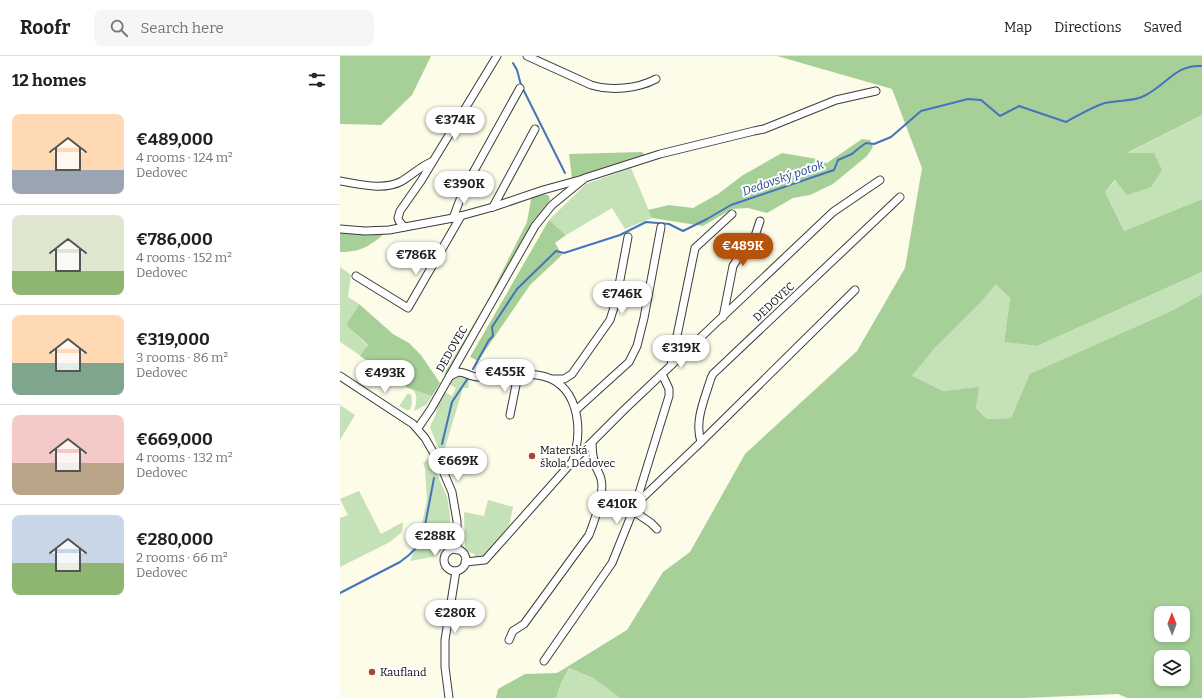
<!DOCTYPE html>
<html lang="en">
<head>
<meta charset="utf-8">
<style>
  body { margin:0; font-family:Bitter,serif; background:#f6f6f6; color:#202124; height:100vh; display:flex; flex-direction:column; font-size:15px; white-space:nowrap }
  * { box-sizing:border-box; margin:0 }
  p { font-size:13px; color:#757577 }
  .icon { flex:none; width:22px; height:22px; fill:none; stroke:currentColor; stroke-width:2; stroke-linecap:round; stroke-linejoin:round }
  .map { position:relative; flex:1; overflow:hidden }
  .details { display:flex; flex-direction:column; background:#fff; width:340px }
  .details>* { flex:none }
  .needle { width:26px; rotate:359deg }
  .fabs { position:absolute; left:814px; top:550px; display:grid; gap:8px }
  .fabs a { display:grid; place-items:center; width:36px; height:36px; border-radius:8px; background:#fff; box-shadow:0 2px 6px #0003; font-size:20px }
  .price { position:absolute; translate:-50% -34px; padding:0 9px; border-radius:14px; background:#fff; color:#222; font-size:13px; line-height:26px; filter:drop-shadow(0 1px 2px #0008) }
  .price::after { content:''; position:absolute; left:50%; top:24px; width:12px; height:9px; margin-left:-6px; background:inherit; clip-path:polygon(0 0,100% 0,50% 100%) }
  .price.selected { background:#b45309; color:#fff }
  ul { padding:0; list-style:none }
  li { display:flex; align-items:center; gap:12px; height:100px; padding:0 12px }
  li+li { border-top:1px solid #e0e0e0 }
  li span { display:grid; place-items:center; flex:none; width:112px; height:80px; border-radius:8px; color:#555 }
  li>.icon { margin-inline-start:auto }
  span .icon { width:48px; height:48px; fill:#fffc; stroke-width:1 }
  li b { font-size:17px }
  h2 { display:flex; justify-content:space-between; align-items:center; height:48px; padding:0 12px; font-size:17px }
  header { display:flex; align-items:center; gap:24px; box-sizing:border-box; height:56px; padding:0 20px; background:#fff; border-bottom:1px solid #e0e0e0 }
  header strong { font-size:19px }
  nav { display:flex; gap:22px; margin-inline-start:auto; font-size:14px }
  .search { width:280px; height:36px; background:#f6f6f6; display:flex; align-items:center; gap:10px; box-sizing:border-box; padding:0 14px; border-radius:8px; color:#757577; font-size:15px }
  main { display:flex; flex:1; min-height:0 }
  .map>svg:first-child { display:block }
  .green { fill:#c5e1b7 }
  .forest { fill:#a7d099; fill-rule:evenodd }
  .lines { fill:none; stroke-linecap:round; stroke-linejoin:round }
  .stream { stroke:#4474bb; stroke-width:2 }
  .minor-casing { stroke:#3c3c3c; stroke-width:9 }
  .minor { stroke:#fff; stroke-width:7 }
  .poi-dot { fill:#a74534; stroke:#fff; stroke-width:1.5 }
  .labels { text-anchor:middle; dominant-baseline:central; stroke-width:4; stroke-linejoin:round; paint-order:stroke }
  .street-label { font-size:11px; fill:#090909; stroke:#fff }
  .poi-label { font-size:11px; fill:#090909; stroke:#fff; text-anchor:start }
  .water-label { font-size:12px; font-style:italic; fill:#24498a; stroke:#fff }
</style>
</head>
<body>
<header>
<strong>Roofr</strong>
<div class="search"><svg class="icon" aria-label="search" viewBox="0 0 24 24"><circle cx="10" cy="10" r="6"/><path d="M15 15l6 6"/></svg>Search here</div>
<nav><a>Map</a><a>Directions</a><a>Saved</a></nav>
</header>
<main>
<section class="details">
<h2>12 homes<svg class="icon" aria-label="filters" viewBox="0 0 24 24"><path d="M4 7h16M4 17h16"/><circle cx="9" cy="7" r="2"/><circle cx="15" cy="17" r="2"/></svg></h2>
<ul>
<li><span style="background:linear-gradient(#ffd9b3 70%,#9aa5b1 0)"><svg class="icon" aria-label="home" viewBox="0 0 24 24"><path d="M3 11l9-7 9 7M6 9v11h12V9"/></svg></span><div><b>€489,000</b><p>4 rooms · 124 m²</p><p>Dedovec</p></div></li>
<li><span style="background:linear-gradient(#dfe7d0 70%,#8fb573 0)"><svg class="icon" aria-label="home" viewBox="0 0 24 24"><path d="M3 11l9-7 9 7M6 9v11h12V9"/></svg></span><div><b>€786,000</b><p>4 rooms · 152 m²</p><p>Dedovec</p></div></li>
<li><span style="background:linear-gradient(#ffd9b3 60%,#7fa58c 0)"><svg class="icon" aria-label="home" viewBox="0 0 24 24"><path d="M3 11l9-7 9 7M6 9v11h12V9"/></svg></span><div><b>€319,000</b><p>3 rooms · 86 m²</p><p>Dedovec</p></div></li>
<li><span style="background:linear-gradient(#f6c9c9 60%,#b9a48a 0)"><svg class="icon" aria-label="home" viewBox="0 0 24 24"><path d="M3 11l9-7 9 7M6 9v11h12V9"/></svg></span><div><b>€669,000</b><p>4 rooms · 132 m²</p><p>Dedovec</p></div></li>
<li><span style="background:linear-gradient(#c9d6e8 60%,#8fb573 0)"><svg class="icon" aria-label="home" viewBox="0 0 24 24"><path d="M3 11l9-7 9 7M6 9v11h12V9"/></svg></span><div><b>€280,000</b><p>2 rooms · 66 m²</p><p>Dedovec</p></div></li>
</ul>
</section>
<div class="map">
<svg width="862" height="642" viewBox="0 0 862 642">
  <rect width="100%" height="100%" fill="#fcfce9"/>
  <g class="green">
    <polygon points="862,59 862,143 784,175 765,136 776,124 786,98"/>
    <polygon points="291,112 312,162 285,173 272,152 226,179 209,164 246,128"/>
    <polygon points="0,211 11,219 8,241 19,248 6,269 28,290 21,300 0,286"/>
    <polygon points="862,216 862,238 829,256 691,318 671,362 647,363 636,352 638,332 603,335 571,321 595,292 640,247 656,227 670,242 664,286 697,290"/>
    <polygon points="118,319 130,321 128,332 123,332 103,398 97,389 90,371 96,358 97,349 105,336 112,340 116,332 109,328 113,321"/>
    <path d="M72 333 92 340 86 349 74 355C76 347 79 339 72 333Z"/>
    <path d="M68 337 71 339C72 344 73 350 69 354H67L59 350Z"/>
    <polygon points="0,349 15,359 0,384"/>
    <polygon points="90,402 107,441 110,458 110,484 96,500 70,505 79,481 87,444 85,413 83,407"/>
    <polygon points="19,435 41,478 63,466 62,476 50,486 0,511 0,462 8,459 0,443"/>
    <polygon points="148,444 173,451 169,470 145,499 141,501 134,501 135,498 128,496 125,493 124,456 144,460"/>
    <polygon points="229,612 253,622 280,642 216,642 221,627"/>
  </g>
  <g class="forest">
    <polygon points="0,0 91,0 72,39 41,69 0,68"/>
    <path d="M437 0H862V59L787 97H814L822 114 811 131 787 139 775 124 765 136 784 175 862 143V216L697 290 664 286 670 242 656 228 640 247 595 292 572 320 603 335 639 331 636 352 647 363 671 362 690 318 829 256 862 238V642H787L778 638 684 642H280L253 622 229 612 221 627 216 642H156L158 633 185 618 217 617 287 574 323 516 350 496 405 398 517 295 565 212 582 112 552 33ZM821 557H843V579H821ZM821 601H843V623H821Z"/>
    <polygon points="522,83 530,84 533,91 527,100 493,128 470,139 453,142 427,157 408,152 392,153 363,170 312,162 308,154 329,149 353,152 378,138 403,119 442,97 477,103 487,107"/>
    <polygon points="302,96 305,99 232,122 229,98"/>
    <polygon points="201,138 208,139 210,143 108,322 104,318 147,246 187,166 191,143"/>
    <polygon points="209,164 226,179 215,187 222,199 190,229 138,305 130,301"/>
    <path d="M0 173 49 174C33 187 24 196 2 196H0Z"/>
    <polygon points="19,248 53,278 69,287 81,299 100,327 92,340 68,332 20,300 28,289 6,269"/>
  </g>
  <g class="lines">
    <g class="stream">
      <polyline points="173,7 177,14 181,29 225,117"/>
      <path d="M133 313 149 284 153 280 152 271 177 233 216 195 224 197 280 179 306 166 329 168 343 175 367 163 391 149 494 114 498 104 512 98 519 92 526 87 534 88 551 81 581 55 628 43 641 44 660 60 679 50 726 66C737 60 754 50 765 47 778 44 792 46 804 40 826 30 835 8 862 10"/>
      <polyline points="102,388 112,346 128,322"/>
      <polyline points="0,537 60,506 69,499 77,491 83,480 94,422"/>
    </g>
    <g class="minor-casing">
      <g id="minor">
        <path d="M187 0 251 29C271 35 297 33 316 23"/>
        <path d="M0 125C19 128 44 135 62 125 72 119 80 111 91 106"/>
        <polyline points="153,151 195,73"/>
        <polyline points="113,162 124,133 180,32"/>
        <polyline points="64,171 59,165 58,162 60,155 81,125 157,0"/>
        <polyline points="0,173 25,175 49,174 113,162 153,151 203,134 243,123"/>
        <polyline points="16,220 68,252 121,160"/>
        <polyline points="383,261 393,210 398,202 412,189 420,165"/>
        <polyline points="331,309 355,192 392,158"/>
        <polyline points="0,320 73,368 85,382 100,408 112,436 117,465 117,494"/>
        <path d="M110 320 118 316C125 316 131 321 138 321 158 321 177 316 197 319 238 324 244 372 233 404"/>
        <polyline points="213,323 224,323 232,318 270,264 276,245 288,181"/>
        <polyline points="236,354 289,306 297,290 304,262 321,171"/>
        <polyline points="170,359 178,319"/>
        <polyline points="78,372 91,353 195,170 212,149 245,122 320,98 414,75 424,73 496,44 536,35"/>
        <path d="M361 386C354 365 365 342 371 322L373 318 560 141"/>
        <polyline points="296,448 361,386 515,234"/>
        <polyline points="292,454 311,467 317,473"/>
        <circle cx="115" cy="504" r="11"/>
        <polyline points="125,506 145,504 233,405 285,353 493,156 540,124"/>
        <path d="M169 584 173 575 184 568 249 479C254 466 265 436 261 423 260 418 257 414 255 409 253 402 252 395 252 387"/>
        <polyline points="204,605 272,507 295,450 329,340 329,333 322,318"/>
        <polyline points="109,642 105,611 105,584 116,515"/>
      </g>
    </g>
    <use href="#minor" class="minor"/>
  </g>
  <g class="poi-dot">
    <circle cx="192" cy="400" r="4"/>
    <circle cx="32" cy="616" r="4"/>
  </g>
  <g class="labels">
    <g class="street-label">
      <text transform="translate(434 246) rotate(-43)">DEDOVEC</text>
      <text transform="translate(112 293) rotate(-60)">DEDOVEC</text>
    </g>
    <g class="poi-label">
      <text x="200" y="394">Materská<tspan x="200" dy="13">škola, Dedovec</tspan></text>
      <text x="40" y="616">Kaufland</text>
    </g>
    <g class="water-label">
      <text transform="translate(443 122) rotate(-19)">Dedovský potok</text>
    </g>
  </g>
</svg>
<div class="fabs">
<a><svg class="needle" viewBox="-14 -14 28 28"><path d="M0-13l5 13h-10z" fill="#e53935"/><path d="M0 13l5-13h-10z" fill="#757577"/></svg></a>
<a><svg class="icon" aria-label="layers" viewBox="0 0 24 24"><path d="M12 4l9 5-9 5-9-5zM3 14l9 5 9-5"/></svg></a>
</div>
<b class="price" style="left:115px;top:85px">€374K</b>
<b class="price" style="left:124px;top:149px">€390K</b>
<b class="price selected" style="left:403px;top:211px">€489K</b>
<b class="price" style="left:76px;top:220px">€786K</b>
<b class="price" style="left:282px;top:259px">€746K</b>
<b class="price" style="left:341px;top:313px">€319K</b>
<b class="price" style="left:165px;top:337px">€455K</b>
<b class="price" style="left:45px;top:338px">€493K</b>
<b class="price" style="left:118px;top:426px">€669K</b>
<b class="price" style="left:277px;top:469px">€410K</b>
<b class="price" style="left:95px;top:501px">€288K</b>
<b class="price" style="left:115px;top:578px">€280K</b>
</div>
</main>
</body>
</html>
